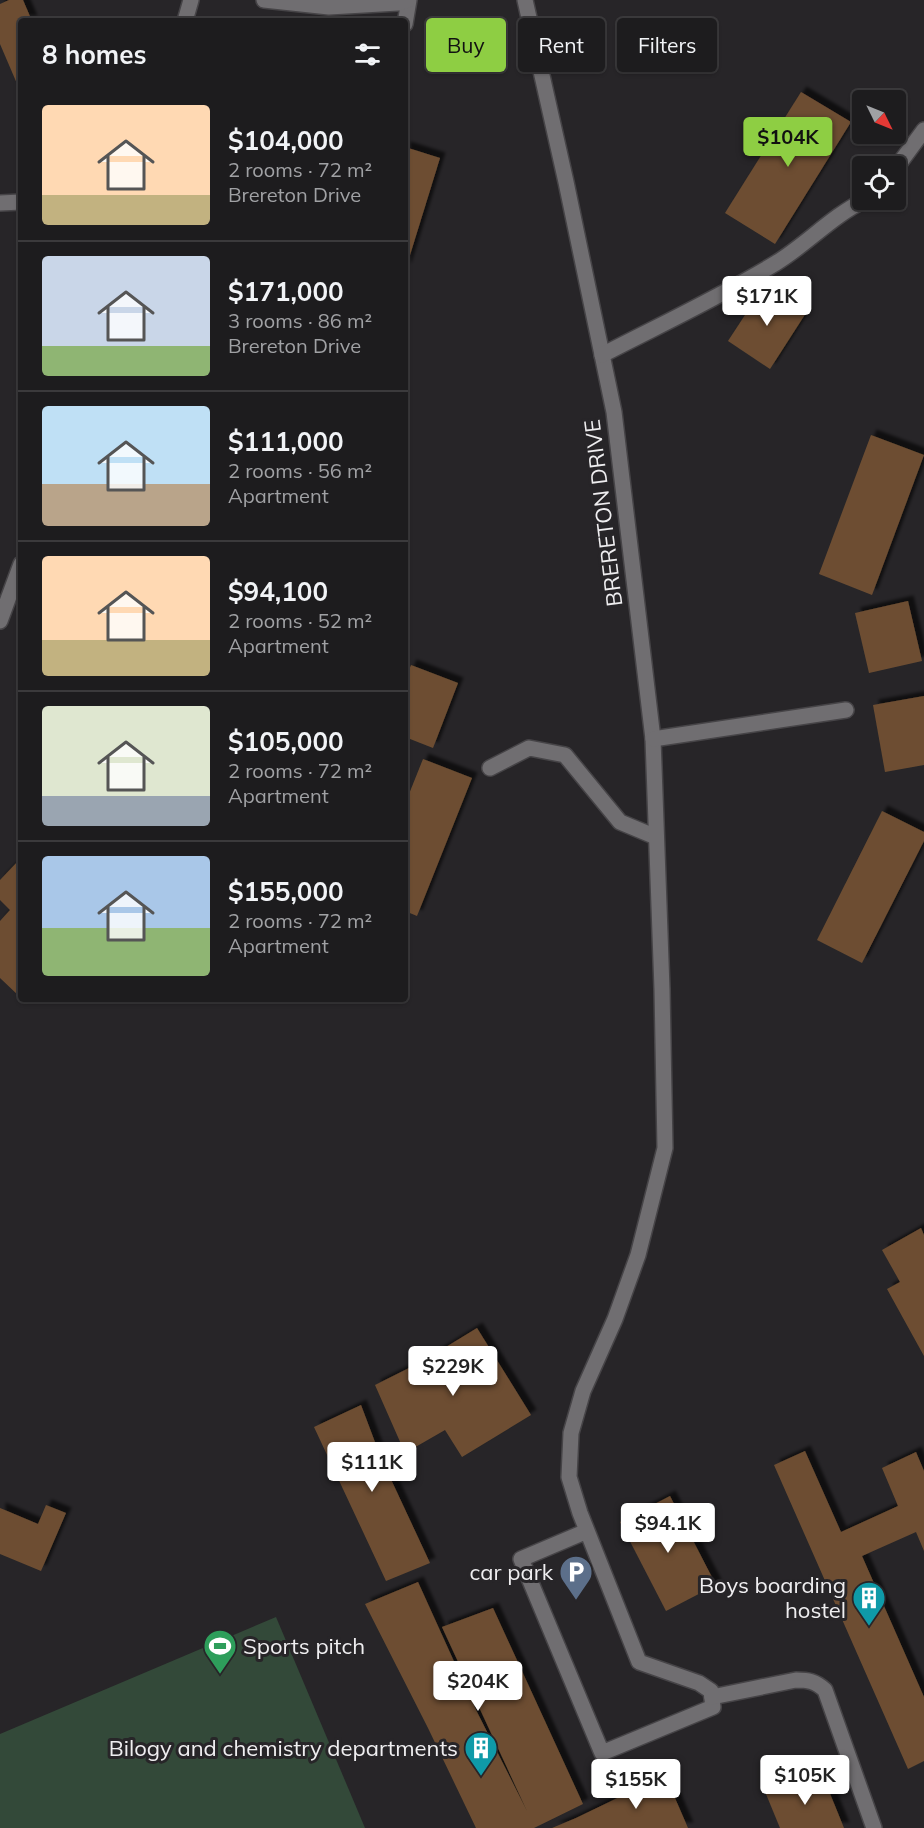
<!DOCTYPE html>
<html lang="en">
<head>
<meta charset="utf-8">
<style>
  body { margin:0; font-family:Mulish,sans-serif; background:#252527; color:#f1f3f6; height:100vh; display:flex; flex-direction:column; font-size:22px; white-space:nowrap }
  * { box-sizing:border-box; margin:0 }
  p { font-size:20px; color:#a0a1a4 }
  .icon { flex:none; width:33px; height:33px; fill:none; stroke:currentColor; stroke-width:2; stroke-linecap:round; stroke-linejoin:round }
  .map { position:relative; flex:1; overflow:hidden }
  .panel { position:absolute; left:18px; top:18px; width:390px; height:984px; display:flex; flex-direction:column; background:#1d1c1e; border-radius:6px; box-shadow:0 2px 4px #0004,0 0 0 2px #3b3a3c }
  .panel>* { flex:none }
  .banner { position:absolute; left:426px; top:18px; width:408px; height:54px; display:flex; gap:12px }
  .needle { width:39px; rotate:133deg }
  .buttons { position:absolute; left:852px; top:90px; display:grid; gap:12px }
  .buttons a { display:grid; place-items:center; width:54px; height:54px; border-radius:6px; background:#1d1c1e; box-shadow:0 2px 4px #0004,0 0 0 2px #3b3a3c; font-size:30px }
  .price { position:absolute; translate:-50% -51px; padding:0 14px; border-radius:6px; background:#fff; color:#222; font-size:20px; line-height:39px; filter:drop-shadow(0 2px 3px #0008) }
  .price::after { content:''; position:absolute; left:50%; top:36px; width:18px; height:14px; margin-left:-9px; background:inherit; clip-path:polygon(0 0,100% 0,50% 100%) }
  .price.current { background:#8ece43; color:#111 }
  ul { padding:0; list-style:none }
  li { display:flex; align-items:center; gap:18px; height:150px; padding:0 24px }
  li+li { border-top:2px solid #3b3a3c }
  li span { display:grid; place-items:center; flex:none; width:168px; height:120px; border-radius:6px; color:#555 }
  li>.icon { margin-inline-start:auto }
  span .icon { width:72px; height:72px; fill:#fffc; stroke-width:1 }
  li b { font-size:26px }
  h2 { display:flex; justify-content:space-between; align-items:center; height:72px; padding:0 24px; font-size:26px }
  .tag { padding:0 21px; border-radius:6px; background:#1d1c1e; box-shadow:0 2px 4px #0004,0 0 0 2px #3b3a3c; font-size:21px; line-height:54px }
  .tag.current { background:#8ece43; color:#111 }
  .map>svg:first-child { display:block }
  .pitch { fill:#334939 }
  .building { fill:#6d4e32; filter:url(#shadow) }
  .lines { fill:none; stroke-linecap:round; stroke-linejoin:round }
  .lane-casing { stroke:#464447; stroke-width:18 }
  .street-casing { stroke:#464447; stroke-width:18 }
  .lane { stroke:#706e71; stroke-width:15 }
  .street { stroke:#706e71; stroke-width:15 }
  .labels { text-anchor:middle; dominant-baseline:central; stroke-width:6; stroke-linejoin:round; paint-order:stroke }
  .street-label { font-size:22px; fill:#efeef0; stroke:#272528 }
  .poi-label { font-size:22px; fill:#efeef0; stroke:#272528; text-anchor:end }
</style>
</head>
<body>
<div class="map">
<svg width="924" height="1828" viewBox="0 0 924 1828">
  <defs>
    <filter id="shadow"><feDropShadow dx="5.5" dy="-5.5" stdDeviation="1.5" flood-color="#0009"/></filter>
  </defs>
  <rect width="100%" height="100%" fill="#272528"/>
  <polygon class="pitch" points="276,1617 365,1828 0,1828 0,1734"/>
  <g class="building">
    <polygon points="9,0 23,0 32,21 21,21 21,93 0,44 0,4"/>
    <polygon points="801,92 851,122 775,244 725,213"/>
    <polygon points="405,147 440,158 406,268 405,268"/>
    <polygon points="764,286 806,313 770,369 728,341"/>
    <polygon points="871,435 924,455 872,595 819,574"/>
    <polygon points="908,601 922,661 869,673 855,613"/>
    <polygon points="411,665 458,683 433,748 405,737 405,680"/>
    <polygon points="924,696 924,765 885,772 873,705"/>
    <polygon points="423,759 472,778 417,916 405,911 405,804"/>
    <polygon points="882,811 924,832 924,841 862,963 817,940"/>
    <polygon points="21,858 21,993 19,996 0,978 0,921 10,910 0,900 0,880"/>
    <polygon points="921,1228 924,1235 924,1356 887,1289 900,1282 882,1250"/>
    <polygon points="477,1328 531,1415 462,1457 445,1430 405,1453 375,1385 423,1361"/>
    <polygon points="361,1405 381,1458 430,1563 386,1581 314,1427"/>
    <polygon points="805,1451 841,1532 898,1506 882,1468 916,1452 924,1471 924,1551 916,1532 862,1556 924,1697 924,1761 908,1769 774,1465"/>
    <polygon points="670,1496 716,1585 666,1611 620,1522"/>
    <polygon points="46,1505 66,1513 41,1571 0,1554 0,1508 38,1524"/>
    <polygon points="418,1582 476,1710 527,1811 442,1627 493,1608 583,1804 534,1828 476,1828 428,1728 365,1604"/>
    <polygon points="822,1774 844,1828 780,1828 766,1794"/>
    <polygon points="665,1775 688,1828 552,1828 576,1818"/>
  </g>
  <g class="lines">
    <g class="lane-casing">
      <g id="lane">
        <polyline points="405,24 409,0"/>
        <polyline points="0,203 21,202"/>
        <polyline points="490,768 529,748 565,755 620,822 656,837"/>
      </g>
    </g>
    <g class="street-casing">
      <g id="street">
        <polyline points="264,0 329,7 398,3 408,0"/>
        <polyline points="525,0 566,182 614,412 653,739 662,989 665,1148 638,1255 615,1319 583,1391 571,1433 569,1477 580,1513 639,1662 699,1683 711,1691 713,1707 602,1753 521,1559 587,1531"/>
        <polyline points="185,21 191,0"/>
        <polyline points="896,168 924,130"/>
        <path d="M602 355C660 325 720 297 776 263 807 244 832 216 865 200"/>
        <polyline points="0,621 21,564"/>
        <polyline points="653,739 846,710"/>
        <path d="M712 1697 796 1680C808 1680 815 1681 825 1690L874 1828"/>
      </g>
    </g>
    <use href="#lane" class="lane"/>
    <use href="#street" class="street"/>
  </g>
  <defs>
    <g id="parking-pin" transform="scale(1.725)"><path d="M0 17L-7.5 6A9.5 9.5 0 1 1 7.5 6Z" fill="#5c6f8a" stroke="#272528"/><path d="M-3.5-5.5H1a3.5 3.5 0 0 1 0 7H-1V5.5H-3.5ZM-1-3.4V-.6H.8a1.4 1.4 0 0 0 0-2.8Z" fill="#fff"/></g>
    <g id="building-pin" transform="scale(1.725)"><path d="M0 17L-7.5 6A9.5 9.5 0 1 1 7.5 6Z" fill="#0f9aa8" stroke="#272528"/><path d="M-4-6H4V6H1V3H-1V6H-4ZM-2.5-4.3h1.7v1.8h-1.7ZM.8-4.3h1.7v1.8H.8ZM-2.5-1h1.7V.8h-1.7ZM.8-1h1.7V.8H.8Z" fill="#fff"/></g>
    <g id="stadium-pin" transform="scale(1.725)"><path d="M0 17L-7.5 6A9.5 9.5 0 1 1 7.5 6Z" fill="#2e9e5b" stroke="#272528"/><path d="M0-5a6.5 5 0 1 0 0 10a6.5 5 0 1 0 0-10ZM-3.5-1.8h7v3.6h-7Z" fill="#fff"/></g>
  </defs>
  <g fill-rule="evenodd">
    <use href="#parking-pin" x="576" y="1572"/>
    <use href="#building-pin" x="869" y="1598"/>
    <use href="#stadium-pin" x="220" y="1646"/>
    <use href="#building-pin" x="481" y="1748"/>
  </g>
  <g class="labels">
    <g class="street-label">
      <text transform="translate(603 513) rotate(-97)">BRERETON DRIVE</text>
    </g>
    <g class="poi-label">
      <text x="553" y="1572">car park</text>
      <text x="846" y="1585">Boys boarding<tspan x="846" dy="25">hostel</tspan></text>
      <text x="243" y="1646" text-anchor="start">Sports pitch</text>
      <text x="458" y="1748">Bilogy and chemistry departments</text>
    </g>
  </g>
</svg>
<div class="buttons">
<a><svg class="needle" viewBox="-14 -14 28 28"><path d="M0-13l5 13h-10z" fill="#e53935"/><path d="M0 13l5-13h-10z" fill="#a0a1a4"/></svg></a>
<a><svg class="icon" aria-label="locate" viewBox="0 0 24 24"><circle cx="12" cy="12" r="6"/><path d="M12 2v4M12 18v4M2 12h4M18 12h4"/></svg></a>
</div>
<b class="price current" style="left:788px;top:168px">$104K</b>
<b class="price" style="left:767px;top:327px">$171K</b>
<b class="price" style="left:453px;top:1397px">$229K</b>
<b class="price" style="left:372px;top:1493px">$111K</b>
<b class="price" style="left:668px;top:1554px">$94.1K</b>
<b class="price" style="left:478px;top:1712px">$204K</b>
<b class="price" style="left:805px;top:1806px">$105K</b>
<b class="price" style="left:636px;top:1810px">$155K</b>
<div class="banner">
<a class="tag current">Buy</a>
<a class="tag">Rent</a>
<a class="tag">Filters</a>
</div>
<section class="panel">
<h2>8 homes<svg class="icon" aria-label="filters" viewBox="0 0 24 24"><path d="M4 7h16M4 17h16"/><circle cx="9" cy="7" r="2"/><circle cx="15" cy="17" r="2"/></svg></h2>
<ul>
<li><span style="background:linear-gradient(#ffd9b3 75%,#c2b280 0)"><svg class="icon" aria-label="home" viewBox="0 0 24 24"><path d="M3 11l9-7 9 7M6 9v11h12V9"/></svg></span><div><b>$104,000</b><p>2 rooms · 72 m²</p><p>Brereton Drive</p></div></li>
<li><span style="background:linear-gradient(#c9d6e8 75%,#8fb573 0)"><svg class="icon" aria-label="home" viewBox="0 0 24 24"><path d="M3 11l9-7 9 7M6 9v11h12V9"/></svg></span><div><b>$171,000</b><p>3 rooms · 86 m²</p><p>Brereton Drive</p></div></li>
<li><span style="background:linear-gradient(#bfe0f5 65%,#b9a48a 0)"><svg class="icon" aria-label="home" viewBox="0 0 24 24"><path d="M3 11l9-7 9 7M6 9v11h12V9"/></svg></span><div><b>$111,000</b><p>2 rooms · 56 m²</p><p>Apartment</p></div></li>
<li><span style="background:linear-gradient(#ffd9b3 70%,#c2b280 0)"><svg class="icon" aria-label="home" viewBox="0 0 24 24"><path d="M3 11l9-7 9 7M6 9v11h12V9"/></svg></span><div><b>$94,100</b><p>2 rooms · 52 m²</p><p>Apartment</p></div></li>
<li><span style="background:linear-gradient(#dfe7d0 75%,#9aa5b1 0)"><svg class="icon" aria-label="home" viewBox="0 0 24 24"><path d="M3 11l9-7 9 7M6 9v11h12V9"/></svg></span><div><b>$105,000</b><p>2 rooms · 72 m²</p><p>Apartment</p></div></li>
<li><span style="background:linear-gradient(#a9c7e8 60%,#8fb573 0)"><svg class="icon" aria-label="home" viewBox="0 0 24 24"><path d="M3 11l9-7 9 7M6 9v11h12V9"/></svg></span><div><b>$155,000</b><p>2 rooms · 72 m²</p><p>Apartment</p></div></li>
</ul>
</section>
</div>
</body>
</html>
